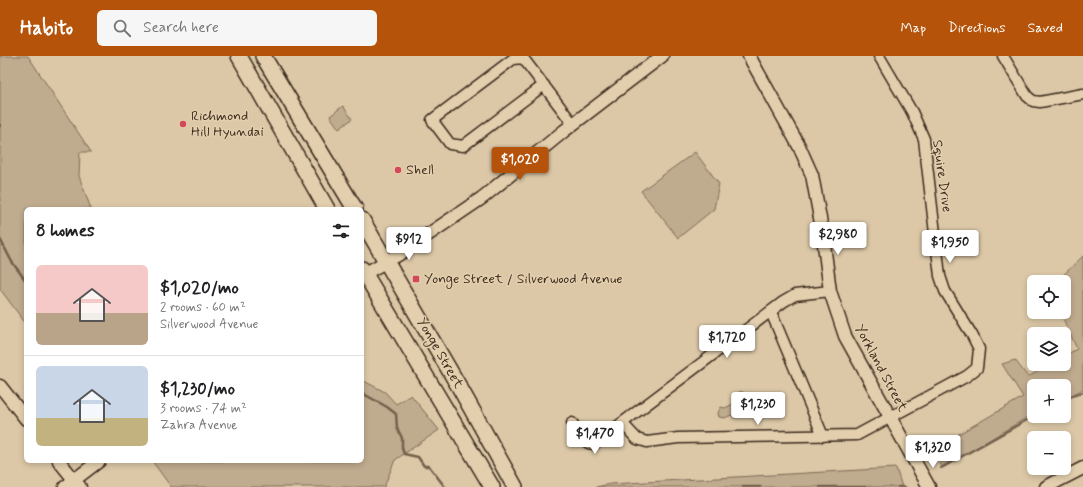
<!DOCTYPE html>
<html lang="en">
<head>
<meta charset="utf-8">
<style>
  body { margin:0; font-family:Mynerve,sans-serif; background:#f6f6f6; color:#202124; height:100vh; display:flex; flex-direction:column; font-size:15px; white-space:nowrap }
  * { box-sizing:border-box; margin:0 }
  p { font-size:13px; color:#757577 }
  .icon { flex:none; width:22px; height:22px; fill:none; stroke:currentColor; stroke-width:2; stroke-linecap:round; stroke-linejoin:round }
  .map { position:relative; flex:1; overflow:hidden }
  .sheet { position:absolute; left:24px; top:151px; width:340px; height:256px; display:flex; flex-direction:column; background:#fff; border-radius:6px; box-shadow:0 2px 6px #0003 }
  .sheet>* { flex:none }
  .tools { position:absolute; left:1027px; top:219px; display:grid; gap:8px }
  .tools a { display:grid; place-items:center; width:44px; height:44px; border-radius:6px; background:#fff; box-shadow:0 2px 6px #0003; font-size:20px }
  .price { position:absolute; translate:-50% -34px; padding:0 9px; border-radius:4px; background:#fff; color:#222; font-size:13px; line-height:26px; filter:drop-shadow(0 1px 2px #0008) }
  .price::after { content:''; position:absolute; left:50%; top:24px; width:12px; height:9px; margin-left:-6px; background:inherit; clip-path:polygon(0 0,100% 0,50% 100%) }
  .price.current { background:#b45309; color:#fff }
  ul { padding:0; list-style:none }
  li { display:flex; align-items:center; gap:12px; height:100px; padding:0 12px }
  li+li { border-top:1px solid #e0e0e0 }
  li span { display:grid; place-items:center; flex:none; width:112px; height:80px; border-radius:6px; color:#555 }
  li>.icon { margin-inline-start:auto }
  span .icon { width:48px; height:48px; fill:#fffc; stroke-width:1 }
  li b { font-size:17px }
  h2 { display:flex; justify-content:space-between; align-items:center; height:48px; padding:0 12px; font-size:17px }
  header { display:flex; align-items:center; gap:24px; box-sizing:border-box; height:56px; padding:0 20px; background:#b45309; color:#fff }
  header strong { font-size:19px }
  nav { display:flex; gap:22px; margin-inline-start:auto; font-size:14px }
  .search { width:280px; height:36px; background:#f6f6f6; display:flex; align-items:center; gap:10px; box-sizing:border-box; padding:0 14px; border-radius:6px; color:#757577; font-size:15px }
  .map>svg:first-child { display:block }
  .green { fill:#bfab8e; stroke:#7d6a56 }
  .lines { fill:none; stroke-linecap:round; stroke-linejoin:round }
  .stream { stroke:#72604c; stroke-width:2.5 }
  .minor-casing { stroke:#3b2a1e; stroke-width:13 }
  .tertiary-casing { stroke:#3b2a1e; stroke-width:15 }
  .primary-casing { stroke:#3b2a1e; stroke-width:18 }
  .minor { stroke:#e3cfad; stroke-width:10 }
  .tertiary { stroke:#e3cfad; stroke-width:12 }
  .primary { stroke:#e3cfad; stroke-width:15 }
  .poi-dot { fill:#d1495b; stroke:#e3cfad; stroke-width:1.5 }
  .labels { text-anchor:middle; dominant-baseline:central; stroke-width:3; stroke-linejoin:round; paint-order:stroke }
  .poi-label { font-size:14px; fill:#3b2a1e; stroke:#e3cfad; text-anchor:start }
  .street-label { font-size:14px; fill:#3b2a1e; stroke:#e3cfad }
</style>
</head>
<body>
<header>
<strong>Habito</strong>
<div class="search"><svg class="icon" aria-label="search" viewBox="0 0 24 24"><circle cx="10" cy="10" r="6"/><path d="M15 15l6 6"/></svg>Search here</div>
<nav><a>Map</a><a>Directions</a><a>Saved</a></nav>
</header>
<div class="map">
<svg width="1083" height="431" viewBox="0 0 1083 431">
  <rect width="100%" height="100%" fill="#dcc8a7"/>
  <filter id="ink" filterUnits="userSpaceOnUse"><feTurbulence type="fractalNoise" baseFrequency=".025" numOctaves="2"/><feDisplacementMap in="SourceGraphic" scale="8" xChannelSelector="R" yChannelSelector="G"/><feConvolveMatrix kernelMatrix="1 2 1 2 8 2 1 2 1" color-interpolation-filters="sRGB"/></filter>
  <g filter="url(#ink)">
    <g class="green">
      <polygon points="0,0 28,0 91,96 80,96 79,120 91,153 26,153 26,268 0,233"/>
      <polygon points="343,50 352,63 339,73 330,60"/>
      <polygon points="695,96 719,128 714,153 678,182 641,135"/>
      <polygon points="1083,200 1083,333 1064,343 1064,330 1034,330 1034,357 943,412 931,394 1023,341 1002,308 1015,304 1028,321 1051,308 1064,308 1064,300 1077,293 1060,256 1064,256 1064,226 1056,226"/>
      <polygon points="362,324 385,336 396,348 411,339 439,374 395,404 384,431 171,431 152,405 362,405"/>
      <polygon points="739,336 743,336 753,351 744,360 732,343"/>
      <polygon points="733,348 741,356 740,359 734,362 731,359 725,362 719,361 718,357 721,351 725,352"/>
      <polygon points="896,412 902,431 596,431 610,428"/>
    </g>
    <g class="lines">
      <g class="stream">
        <polyline points="0,69 0,70"/>
        <polyline points="0,183 12,206 26,225"/>
        <polyline points="362,337 387,351 396,358 397,372 402,382 402,392 404,398 418,401 424,410 429,410 445,431"/>
        <polyline points="1064,343 1083,336"/>
        <polyline points="941,412 1034,360"/>
        <polyline points="743,431 760,431"/>
        <polyline points="820,431 872,431"/>
        <polyline points="898,431 905,431"/>
      </g>
      <g class="minor-casing">
        <g id="minor">
          <polyline points="1003,0 1027,40 1033,45 1040,46 1083,38"/>
          <polyline points="544,29 463,90 450,88 432,64 513,3 523,2 573,68"/>
          <polyline points="771,256 823,380"/>
          <polyline points="572,367 588,387 594,388 783,246 795,239 830,235"/>
          <polyline points="623,368 637,383 647,386 678,382 857,379 967,320 977,312 979,293 972,279 945,235 940,220 924,83 912,56 879,0"/>
        </g>
      </g>
      <g class="tertiary-casing">
        <g id="tertiary">
          <polyline points="749,0 799,90 812,119 822,173 830,235 845,280 929,431"/>
          <polyline points="362,219 398,199 482,142 564,75 662,0"/>
          <polyline points="0,330 26,363"/>
          <polyline points="59,405 80,431"/>
          <polyline points="65,431 99,405"/>
          <polyline points="1046,431 1083,412"/>
        </g>
      </g>
      <g class="primary-casing">
        <g id="primary">
          <polyline points="239,0 327,153"/>
          <polyline points="263,0 355,153"/>
          <polyline points="362,164 461,334 515,431"/>
          <polyline points="362,213 492,431"/>
        </g>
      </g>
      <use href="#minor" class="minor"/>
      <use href="#tertiary" class="tertiary"/>
      <use href="#primary" class="primary"/>
    </g>
  </g>
  <g class="poi-dot">
    <circle cx="183" cy="68" r="4"/>
    <circle cx="398" cy="114" r="4"/>
    <rect x="412" y="219" width="8" height="8" rx="2"/>
  </g>
  <g class="labels">
    <g class="poi-label">
      <text x="191" y="60">Richmond<tspan x="191" dy="16">Hill Hyundai</tspan></text>
      <text x="406" y="114">Shell</text>
      <text x="424" y="223">Yonge Street / Silverwood Avenue</text>
    </g>
    <g class="street-label">
      <text transform="translate(942 120) rotate(82)">Squire Drive</text>
      <text transform="translate(440 297) rotate(60)">Yonge Street</text>
      <text transform="translate(881 312) rotate(62)">Yorkland Street</text>
    </g>
  </g>
</svg>
<div class="tools">
<a><svg class="icon" aria-label="locate" viewBox="0 0 24 24"><circle cx="12" cy="12" r="6"/><path d="M12 2v4M12 18v4M2 12h4M18 12h4"/></svg></a>
<a><svg class="icon" aria-label="layers" viewBox="0 0 24 24"><path d="M12 4l9 5-9 5-9-5zM3 14l9 5 9-5"/></svg></a>
<a>+</a>
<a>−</a>
</div>
<b class="price current" style="left:520px;top:125px">$1,020</b>
<b class="price" style="left:838px;top:200px">$2,980</b>
<b class="price" style="left:409px;top:205px">$912</b>
<b class="price" style="left:950px;top:208px">$1,950</b>
<b class="price" style="left:727px;top:303px">$1,720</b>
<b class="price" style="left:758px;top:370px">$1,230</b>
<b class="price" style="left:595px;top:399px">$1,470</b>
<b class="price" style="left:933px;top:413px">$1,320</b>
<section class="sheet">
<h2>8 homes<svg class="icon" aria-label="filters" viewBox="0 0 24 24"><path d="M4 7h16M4 17h16"/><circle cx="9" cy="7" r="2"/><circle cx="15" cy="17" r="2"/></svg></h2>
<ul>
<li><span style="background:linear-gradient(#f6c9c9 60%,#b9a48a 0)"><svg class="icon" aria-label="home" viewBox="0 0 24 24"><path d="M3 11l9-7 9 7M6 9v11h12V9"/></svg></span><div><b>$1,020/mo</b><p>2 rooms · 60 m²</p><p>Silverwood Avenue</p></div></li>
<li><span style="background:linear-gradient(#c9d6e8 65%,#c2b280 0)"><svg class="icon" aria-label="home" viewBox="0 0 24 24"><path d="M3 11l9-7 9 7M6 9v11h12V9"/></svg></span><div><b>$1,230/mo</b><p>3 rooms · 74 m²</p><p>Zahra Avenue</p></div></li>
</ul>
</section>
</div>
</body>
</html>
